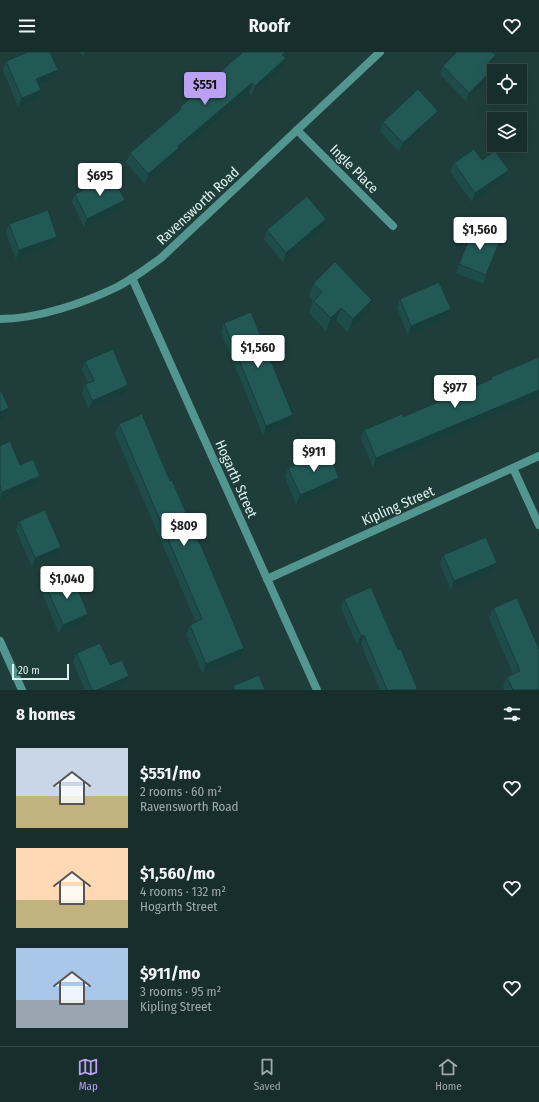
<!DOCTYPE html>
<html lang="en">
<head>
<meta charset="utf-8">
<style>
  body { margin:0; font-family:"Fira Sans Condensed",sans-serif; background:#243a38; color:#f1f3f6; height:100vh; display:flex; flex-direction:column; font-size:15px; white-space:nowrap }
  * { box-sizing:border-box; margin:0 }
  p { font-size:13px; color:#9ea8a9 }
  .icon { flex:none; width:22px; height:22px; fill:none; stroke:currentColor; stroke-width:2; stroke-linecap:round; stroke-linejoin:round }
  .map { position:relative; height:638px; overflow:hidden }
  .sheet { display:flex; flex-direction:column; background:#172e2c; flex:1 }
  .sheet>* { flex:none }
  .buttons { position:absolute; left:487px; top:12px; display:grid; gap:8px }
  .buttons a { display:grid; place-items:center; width:40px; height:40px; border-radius:0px; background:#172e2c; box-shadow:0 4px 16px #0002,0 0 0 1px #364a48; font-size:20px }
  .scale { position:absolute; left:12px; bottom:10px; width:57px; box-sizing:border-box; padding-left:4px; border:2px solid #dff0ee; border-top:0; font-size:11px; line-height:14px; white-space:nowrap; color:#dff0ee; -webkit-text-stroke:3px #1f3e3b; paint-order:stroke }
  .price { position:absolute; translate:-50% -34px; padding:0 9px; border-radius:4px; background:#fff; color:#222; font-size:13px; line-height:26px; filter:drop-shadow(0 1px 2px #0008) }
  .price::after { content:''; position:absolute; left:50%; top:24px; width:12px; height:9px; margin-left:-6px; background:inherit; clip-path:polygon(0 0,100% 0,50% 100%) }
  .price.active { background:#bca0f2; color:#111 }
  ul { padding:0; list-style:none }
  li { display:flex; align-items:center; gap:12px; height:100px; padding:0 16px }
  li span { display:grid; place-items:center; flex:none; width:112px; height:80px; border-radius:0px; color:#555 }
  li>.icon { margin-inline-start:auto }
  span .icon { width:48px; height:48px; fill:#fffc; stroke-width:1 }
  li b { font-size:17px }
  h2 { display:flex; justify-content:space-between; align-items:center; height:48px; padding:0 16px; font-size:17px }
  header { display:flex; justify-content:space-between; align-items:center; height:52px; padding:0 16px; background:#172e2c; font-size:18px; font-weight:700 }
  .menu { display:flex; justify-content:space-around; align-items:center; height:56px; border-top:1px solid #364a48; background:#172e2c; font-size:11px; color:#9ea8a9 }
  .menu a { display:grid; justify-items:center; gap:2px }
  .menu .active { color:#bca0f2 }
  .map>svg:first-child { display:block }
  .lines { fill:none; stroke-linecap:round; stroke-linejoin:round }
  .minor { stroke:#539690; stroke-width:8 }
  .wall { fill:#1e4d49 }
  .shaded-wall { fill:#183e3c }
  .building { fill:#235955; stroke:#183e3c }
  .labels { text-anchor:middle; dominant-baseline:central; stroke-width:3; stroke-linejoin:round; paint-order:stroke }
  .street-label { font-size:14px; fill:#dff0ee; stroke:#1f3e3b }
</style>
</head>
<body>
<header><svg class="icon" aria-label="menu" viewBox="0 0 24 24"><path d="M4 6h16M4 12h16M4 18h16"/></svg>Roofr<svg class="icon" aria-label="heart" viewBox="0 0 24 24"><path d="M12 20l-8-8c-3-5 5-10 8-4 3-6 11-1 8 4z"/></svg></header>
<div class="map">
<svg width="539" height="638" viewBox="0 0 539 638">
  <rect width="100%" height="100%" fill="#1f3e3b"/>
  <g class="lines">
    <g class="minor">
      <polyline points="297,78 393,174"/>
      <polyline points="132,226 317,638"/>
      <path d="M0 267C37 267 84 251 117 235 133 227 147 216 161 206L380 0"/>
      <polyline points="513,416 539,473"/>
      <polyline points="267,527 539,404"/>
      <polyline points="0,589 22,638"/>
    </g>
  </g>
  <g class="wall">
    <polygon points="80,0 89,0 84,4"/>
    <polygon points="241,0 292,0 285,6 282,16 251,44 249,41 177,102 176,106 145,132 126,111 130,101 178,60 180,55 242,1"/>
    <polygon points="6,9 58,18 54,27 39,34 41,38 38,47 18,55 3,18"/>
    <polygon points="493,12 492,13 491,25 466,49 440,22 443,14"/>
    <polygon points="438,59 434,67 399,100 380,79 383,70"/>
    <polygon points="482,108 509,118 505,127 472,150 450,120 454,111"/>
    <polygon points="75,142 125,148 121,157 84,175 72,150"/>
    <polygon points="326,167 323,176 283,210 264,187 267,178"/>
    <polygon points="9,172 57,185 54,193 16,207 6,181"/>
    <polygon points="474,175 501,186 483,232 456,221"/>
    <polygon points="313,232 368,260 348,280 336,268 326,279 309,261 313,249 309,245"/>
    <polygon points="400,247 451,257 447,266 408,283 397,256"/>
    <polygon points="224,271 290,372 263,383 221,280"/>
    <polygon points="85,309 128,333 125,342 89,358 82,341 85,332 88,331 82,318"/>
    <polygon points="491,325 538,346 373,415 361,387 364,378 403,365 491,327"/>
    <polygon points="119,372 170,429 244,596 240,606 203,622 186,583 190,573 196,570 115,382"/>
    <polygon points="0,394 20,413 40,424 37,433 0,448"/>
    <polygon points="288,416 339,426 336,434 296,452 285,425"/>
    <polygon points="19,469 61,495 58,504 32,515 16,478"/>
    <polygon points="443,503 494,520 451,538 440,512"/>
    <polygon points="46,534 85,571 59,582 43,543"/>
    <polygon points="344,547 398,598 417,636 417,638 380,638 361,592 357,593 341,556"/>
    <polygon points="493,556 539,638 505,638 503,635 507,625 513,622 489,566"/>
    <polygon points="77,601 110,613 129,624 126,633 115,638 85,638 73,610"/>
  </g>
  <g class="shaded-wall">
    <polygon points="85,0 89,0 84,4"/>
    <polygon points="285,0 292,0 279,12 282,3"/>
    <polygon points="496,3 493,12 486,19 489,10"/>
    <polygon points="286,6 282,16 251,44 255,34"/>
    <polygon points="494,16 491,25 466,49 469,41"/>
    <polygon points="58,18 54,27 33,36 36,27"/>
    <polygon points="252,31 249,41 177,102 176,106 145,132 148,122 178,94"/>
    <polygon points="41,38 38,47 18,55 22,46"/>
    <polygon points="438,59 434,67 399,100 403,91"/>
    <polygon points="509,118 505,127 472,150 475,141"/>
    <polygon points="125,148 121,157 84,175 87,167"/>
    <polygon points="326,167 323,176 283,210 286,201"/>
    <polygon points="57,185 54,193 16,207 19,198"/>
    <polygon points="372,248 368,260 348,280 353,267"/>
    <polygon points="341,256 336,268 326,279 331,266"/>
    <polygon points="451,257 447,266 408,283 411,274"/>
    <polygon points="539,332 539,343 538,346 373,415 376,406"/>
    <polygon points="128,333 125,342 89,358 92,349"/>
    <polygon points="9,356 5,365 0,368 0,360"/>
    <polygon points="293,363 290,372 263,383 266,374"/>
    <polygon points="40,424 37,433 0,448 2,440"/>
    <polygon points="339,426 336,434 296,452 300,443"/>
    <polygon points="61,495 58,504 32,515 35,506"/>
    <polygon points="497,511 494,520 451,538 454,529"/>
    <polygon points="88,562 85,571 59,582 63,573"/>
    <polygon points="364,583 361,592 357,593 361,584"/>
    <polygon points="244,596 240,606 203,622 206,612"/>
    <polygon points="129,624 126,633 115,638 97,638"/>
  </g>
  <g class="building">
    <polygon points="28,0 50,0 58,18 36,27 41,38 22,46 6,9"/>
    <polygon points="243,0 285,0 282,3 286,6 255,34 252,31 178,94 179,96 148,122 130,101 181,57 180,55"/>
    <polygon points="457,0 492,0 496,3 489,10 494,16 469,41 443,14"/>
    <polygon points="418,37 438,59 403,91 383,70"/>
    <polygon points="474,97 482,108 495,99 509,118 475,141 454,111"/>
    <polygon points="112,124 125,148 87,167 75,142"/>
    <polygon points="307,144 326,167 286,201 267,178"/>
    <polygon points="48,158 57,185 19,198 9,172"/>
    <polygon points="474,175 501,186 486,223 459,212"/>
    <polygon points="335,210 372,248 353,267 341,256 331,266 314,249 322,240 313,232"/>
    <polygon points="439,230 451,257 411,274 400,247"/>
    <polygon points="251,260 293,363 266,374 224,271"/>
    <polygon points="113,297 128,333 92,349 85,332 94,329 85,309"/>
    <polygon points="539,305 539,338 376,406 364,378 402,362 403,365 492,327 491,325"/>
    <polygon points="0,338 1,338 9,356 0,360"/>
    <polygon points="142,362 170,429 172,428 199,491 200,491 244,596 206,612 190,573 202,567 119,372"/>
    <polygon points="10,389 20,413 33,407 40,424 2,440 0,434 0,394"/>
    <polygon points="328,399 339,426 300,443 288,416"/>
    <polygon points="45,458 61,495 35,506 19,469"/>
    <polygon points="486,485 497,511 454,529 443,503"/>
    <polygon points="72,523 88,562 63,573 46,534"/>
    <polygon points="371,535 398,598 401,597 417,636 416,636 417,638 387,638 364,583 361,584 344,547"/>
    <polygon points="517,546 539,597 539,638 513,638 507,625 520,619 493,556"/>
    <polygon points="100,591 110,613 122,608 129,624 97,638 92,638 77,601"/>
    <polygon points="259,623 265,638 235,638 233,634"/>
  </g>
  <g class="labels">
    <g class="street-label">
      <text transform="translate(354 117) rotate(45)">Ingle Place</text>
      <text transform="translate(198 154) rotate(-43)">Ravensworth Road</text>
      <text transform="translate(236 427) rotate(66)">Hogarth Street</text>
      <text transform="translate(398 454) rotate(-24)">Kipling Street</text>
    </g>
  </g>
</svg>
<div class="buttons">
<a><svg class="icon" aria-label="locate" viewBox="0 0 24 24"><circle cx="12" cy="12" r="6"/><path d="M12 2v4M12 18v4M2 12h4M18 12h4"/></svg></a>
<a><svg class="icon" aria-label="layers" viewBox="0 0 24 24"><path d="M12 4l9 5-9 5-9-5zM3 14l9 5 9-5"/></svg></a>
</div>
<div class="scale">20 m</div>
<b class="price active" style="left:205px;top:54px">$551</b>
<b class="price" style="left:100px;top:145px">$695</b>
<b class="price" style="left:480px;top:199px">$1,560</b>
<b class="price" style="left:258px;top:317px">$1,560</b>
<b class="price" style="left:455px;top:357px">$977</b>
<b class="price" style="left:314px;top:421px">$911</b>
<b class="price" style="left:184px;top:495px">$809</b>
<b class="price" style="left:67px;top:548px">$1,040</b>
</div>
<section class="sheet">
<h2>8 homes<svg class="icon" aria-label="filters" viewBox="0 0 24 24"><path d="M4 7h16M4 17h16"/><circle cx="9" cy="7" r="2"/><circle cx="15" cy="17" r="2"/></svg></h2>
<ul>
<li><span style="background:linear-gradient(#c9d6e8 60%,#c2b280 0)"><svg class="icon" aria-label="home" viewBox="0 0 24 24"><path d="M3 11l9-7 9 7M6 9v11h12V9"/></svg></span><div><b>$551/mo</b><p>2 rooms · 60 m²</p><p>Ravensworth Road</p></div><svg class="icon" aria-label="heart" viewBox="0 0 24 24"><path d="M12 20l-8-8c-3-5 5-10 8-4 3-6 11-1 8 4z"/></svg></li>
<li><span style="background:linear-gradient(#ffd9b3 65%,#c2b280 0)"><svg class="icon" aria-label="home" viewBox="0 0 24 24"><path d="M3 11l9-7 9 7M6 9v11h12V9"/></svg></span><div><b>$1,560/mo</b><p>4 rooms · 132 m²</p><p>Hogarth Street</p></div><svg class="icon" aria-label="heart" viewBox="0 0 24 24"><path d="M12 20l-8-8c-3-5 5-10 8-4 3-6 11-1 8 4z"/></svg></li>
<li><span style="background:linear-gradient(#a9c7e8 65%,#9aa5b1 0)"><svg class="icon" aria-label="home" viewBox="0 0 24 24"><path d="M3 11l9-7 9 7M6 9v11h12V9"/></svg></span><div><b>$911/mo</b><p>3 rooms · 95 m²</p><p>Kipling Street</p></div><svg class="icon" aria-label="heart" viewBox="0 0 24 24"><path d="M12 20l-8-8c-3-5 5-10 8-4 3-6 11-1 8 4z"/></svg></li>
</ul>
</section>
<nav class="menu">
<a class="active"><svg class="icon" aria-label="map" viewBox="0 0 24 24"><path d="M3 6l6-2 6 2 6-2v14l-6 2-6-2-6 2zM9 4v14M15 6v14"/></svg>Map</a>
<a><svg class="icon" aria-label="saved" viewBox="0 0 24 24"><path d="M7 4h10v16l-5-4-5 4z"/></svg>Saved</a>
<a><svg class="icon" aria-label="home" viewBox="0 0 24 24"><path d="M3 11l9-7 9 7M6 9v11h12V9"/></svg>Home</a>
</nav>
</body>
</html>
